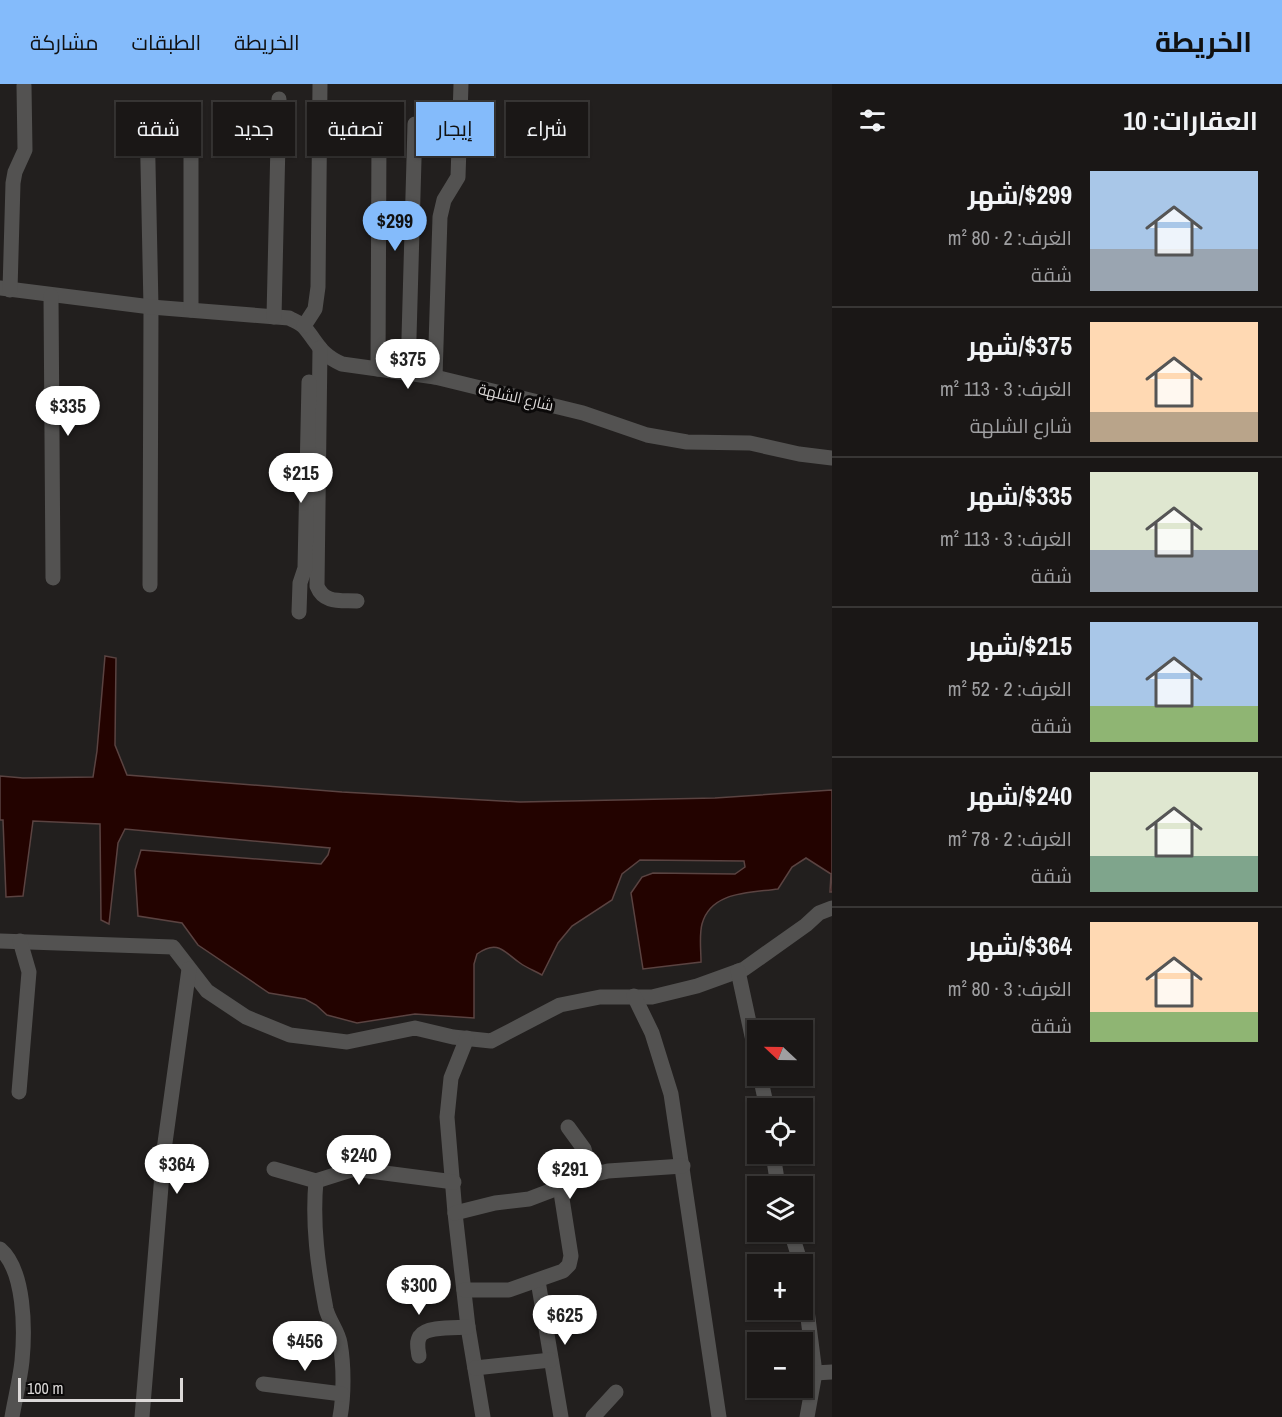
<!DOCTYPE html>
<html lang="ar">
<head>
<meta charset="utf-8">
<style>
  body { margin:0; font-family:"Archivo Narrow",Cairo,sans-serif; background:#23201f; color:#f1f3f6; direction:rtl; height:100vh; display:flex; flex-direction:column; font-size:22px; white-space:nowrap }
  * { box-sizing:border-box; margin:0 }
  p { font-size:20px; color:#9f9fa1 }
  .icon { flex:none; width:33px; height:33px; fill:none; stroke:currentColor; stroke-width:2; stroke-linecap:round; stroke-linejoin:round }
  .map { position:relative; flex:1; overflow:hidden; direction:ltr }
  .drawer { display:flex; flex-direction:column; background:#1a1716; width:450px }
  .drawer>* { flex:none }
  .banner { position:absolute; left:18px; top:18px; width:570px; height:54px; direction:rtl; display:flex; gap:12px }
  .needle { width:39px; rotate:292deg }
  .buttons { position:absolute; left:747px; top:936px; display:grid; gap:12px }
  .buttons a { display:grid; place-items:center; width:66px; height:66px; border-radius:0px; background:#1a1716; box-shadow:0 2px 4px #0004,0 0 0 2px #383635; font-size:30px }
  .scale { position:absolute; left:18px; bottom:15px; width:165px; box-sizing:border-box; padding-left:6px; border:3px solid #dcd9d8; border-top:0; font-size:16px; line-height:21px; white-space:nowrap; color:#dcd9d8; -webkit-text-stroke:4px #0b0909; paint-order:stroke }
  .price { position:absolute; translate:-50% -51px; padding:0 14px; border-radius:21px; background:#fff; color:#222; font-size:20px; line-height:39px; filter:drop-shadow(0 2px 3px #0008) }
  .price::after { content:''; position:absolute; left:50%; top:36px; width:18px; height:14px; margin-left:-9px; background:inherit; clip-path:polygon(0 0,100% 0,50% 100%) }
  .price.active { background:#84bbfb; color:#111 }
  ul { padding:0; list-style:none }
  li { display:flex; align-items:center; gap:18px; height:150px; padding:0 24px }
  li+li { border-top:2px solid #383635 }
  li span { display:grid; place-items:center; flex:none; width:168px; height:120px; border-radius:0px; color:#555 }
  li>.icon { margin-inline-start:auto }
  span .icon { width:72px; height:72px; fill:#fffc; stroke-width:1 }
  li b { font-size:26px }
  h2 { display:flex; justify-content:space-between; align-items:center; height:72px; padding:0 24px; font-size:26px }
  .tag { padding:0 21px; border-radius:0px; background:#1a1716; box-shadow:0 2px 4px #0004,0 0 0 2px #383635; font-size:21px; line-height:54px }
  .tag.active { background:#84bbfb; color:#111 }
  header { display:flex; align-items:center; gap:36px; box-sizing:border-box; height:84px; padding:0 30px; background:#84bbfb; color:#111 }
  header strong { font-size:28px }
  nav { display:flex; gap:33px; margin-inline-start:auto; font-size:21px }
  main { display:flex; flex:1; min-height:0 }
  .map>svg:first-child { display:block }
  .water { fill:#230300; stroke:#5a4341; stroke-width:1.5 }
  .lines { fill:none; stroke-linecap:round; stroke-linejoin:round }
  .minor { stroke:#535251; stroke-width:15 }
  .labels { text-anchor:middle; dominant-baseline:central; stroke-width:6; stroke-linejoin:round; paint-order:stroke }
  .street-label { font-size:15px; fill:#dcd9d8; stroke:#0b0909 }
</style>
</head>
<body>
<header>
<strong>الخريطة</strong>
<nav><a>الخريطة</a><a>الطبقات</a><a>مشاركة</a></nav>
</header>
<main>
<section class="drawer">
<h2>العقارات: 10<svg class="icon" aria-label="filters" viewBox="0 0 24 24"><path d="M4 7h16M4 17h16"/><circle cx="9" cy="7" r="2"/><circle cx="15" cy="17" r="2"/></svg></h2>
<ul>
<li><span style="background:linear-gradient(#a9c7e8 65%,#9aa5b1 0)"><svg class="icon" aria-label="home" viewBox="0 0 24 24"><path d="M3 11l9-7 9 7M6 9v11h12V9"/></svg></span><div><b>$299/شهر</b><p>الغرف: 2 · 80 m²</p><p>شقة</p></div></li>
<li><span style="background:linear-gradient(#ffd9b3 75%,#b9a48a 0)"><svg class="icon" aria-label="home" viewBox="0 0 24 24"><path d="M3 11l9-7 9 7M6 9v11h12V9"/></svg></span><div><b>$375/شهر</b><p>الغرف: 3 · 113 m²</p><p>شارع الشلهة</p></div></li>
<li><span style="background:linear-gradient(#dfe7d0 65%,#9aa5b1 0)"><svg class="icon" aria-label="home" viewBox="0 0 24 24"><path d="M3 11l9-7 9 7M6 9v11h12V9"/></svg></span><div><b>$335/شهر</b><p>الغرف: 3 · 113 m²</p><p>شقة</p></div></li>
<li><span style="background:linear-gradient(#a9c7e8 70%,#8fb573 0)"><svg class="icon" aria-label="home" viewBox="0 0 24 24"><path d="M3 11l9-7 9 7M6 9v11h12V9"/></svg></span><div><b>$215/شهر</b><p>الغرف: 2 · 52 m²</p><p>شقة</p></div></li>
<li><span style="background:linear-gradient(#dfe7d0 70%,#7fa58c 0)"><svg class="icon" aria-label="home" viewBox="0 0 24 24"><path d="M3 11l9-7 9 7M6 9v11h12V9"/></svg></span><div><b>$240/شهر</b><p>الغرف: 2 · 78 m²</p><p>شقة</p></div></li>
<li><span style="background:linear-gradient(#ffd9b3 75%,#8fb573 0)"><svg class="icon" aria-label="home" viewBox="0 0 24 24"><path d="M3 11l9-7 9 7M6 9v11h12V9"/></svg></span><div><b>$364/شهر</b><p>الغرف: 3 · 80 m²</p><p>شقة</p></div></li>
</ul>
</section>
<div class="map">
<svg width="832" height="1333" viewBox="0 0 832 1333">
  <rect width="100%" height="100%" fill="#221f1e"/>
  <path class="water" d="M105 572 116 574 115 661 127 691 342 708 520 718 715 714 832 706V808H830L831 790 806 774 792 783 778 805C750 809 711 807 702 840 699 851 701 866 701 878L643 885 631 809 642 793 653 789 735 790 745 783 744 777 640 776 622 790 612 816 572 842 558 859 542 891C535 887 527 884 520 879 504 868 498 855 477 870L474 880V934L415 930 357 939 327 931 316 921 305 915 269 909 198 861 182 839 138 832 135 786 141 766 321 780 328 771 330 764 125 745 118 759 109 840 101 836 100 740 33 737 23 812 6 813 3 736H0V692L23 694 93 693 97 667Z"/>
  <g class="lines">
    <g class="minor">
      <polyline points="147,33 151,223 150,501"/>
      <path d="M0 204 151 223 289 234C294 237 301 239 305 244 319 261 321 271 342 280L435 293 583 329 647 351 687 358 750 359 799 370 832 374"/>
      <polyline points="10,206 13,99 15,88 25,66 24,2"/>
      <polyline points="51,212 53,494"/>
      <polyline points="191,226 191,24"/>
      <polyline points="274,233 279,15"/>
      <polyline points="304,242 315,225 318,203 320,0"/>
      <path d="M320 264 317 502C324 520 341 516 357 517"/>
      <polyline points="378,285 379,51"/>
      <polyline points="408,289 415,40"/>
      <polyline points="435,293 440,133 444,116 458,93 461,0"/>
      <polyline points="299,528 300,499 305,484 309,298"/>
      <polyline points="0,857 173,863 207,907 246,933 290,951 347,958 415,944 453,953 491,957 560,921 600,913 652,913 697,902 744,885 806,841 819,829 832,824"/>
      <polyline points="738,887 758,980"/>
      <polyline points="634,912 652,949 671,1010 719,1333"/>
      <polyline points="467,954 451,994 447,1033 455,1129 468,1243 483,1333"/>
      <polyline points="760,992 767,1024"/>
      <polyline points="19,1008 29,888 20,857"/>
      <polyline points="568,1043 584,1065 592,1091"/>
      <polyline points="773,1070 778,1102"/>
      <polyline points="274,1085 316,1097 354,1085 454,1098"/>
      <path d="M316 1097C312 1140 318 1183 326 1225 329 1237 338 1247 340 1259 344 1281 344 1312 340 1333"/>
      <polyline points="455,1129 495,1119 529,1115 592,1091 608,1087 683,1082"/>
      <polyline points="791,1148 801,1180"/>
      <path d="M0 1165C25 1186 25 1246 22 1277 20 1296 15 1315 12 1333"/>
      <polyline points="802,1187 815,1289 807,1333"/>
      <polyline points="538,1197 561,1333"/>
      <polyline points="464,1206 509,1206 563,1187 569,1181 571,1172 560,1102"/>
      <path d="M419 1272C418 1265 416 1258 420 1252 426 1242 457 1244 468 1243"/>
      <polyline points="475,1284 551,1276"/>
      <polyline points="815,1289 832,1288"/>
      <polyline points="263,1300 342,1310"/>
      <polyline points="142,1333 164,1066 189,885"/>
      <polyline points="593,1333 616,1308"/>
    </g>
  </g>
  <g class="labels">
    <g class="street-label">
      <text transform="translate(516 313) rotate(13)">شارع الشلهة</text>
    </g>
  </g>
</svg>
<div class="buttons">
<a><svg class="needle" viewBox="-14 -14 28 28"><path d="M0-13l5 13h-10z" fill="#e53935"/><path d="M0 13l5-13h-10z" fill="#9f9fa1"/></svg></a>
<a><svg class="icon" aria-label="locate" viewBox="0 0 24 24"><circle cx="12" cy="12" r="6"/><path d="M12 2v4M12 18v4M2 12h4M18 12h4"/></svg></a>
<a><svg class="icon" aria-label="layers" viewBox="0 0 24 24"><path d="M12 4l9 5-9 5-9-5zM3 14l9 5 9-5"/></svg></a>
<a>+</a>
<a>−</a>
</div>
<div class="scale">100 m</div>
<b class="price active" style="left:395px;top:168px">$299</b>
<b class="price" style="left:408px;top:306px">$375</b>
<b class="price" style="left:68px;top:353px">$335</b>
<b class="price" style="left:301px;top:420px">$215</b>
<b class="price" style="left:359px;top:1102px">$240</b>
<b class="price" style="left:177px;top:1111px">$364</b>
<b class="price" style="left:570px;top:1116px">$291</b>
<b class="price" style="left:419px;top:1232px">$300</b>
<b class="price" style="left:565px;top:1262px">$625</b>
<b class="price" style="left:305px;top:1288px">$456</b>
<div class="banner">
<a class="tag">شراء</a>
<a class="tag active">إيجار</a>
<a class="tag">تصفية</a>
<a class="tag">جديد</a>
<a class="tag">شقة</a>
</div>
</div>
</main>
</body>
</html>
